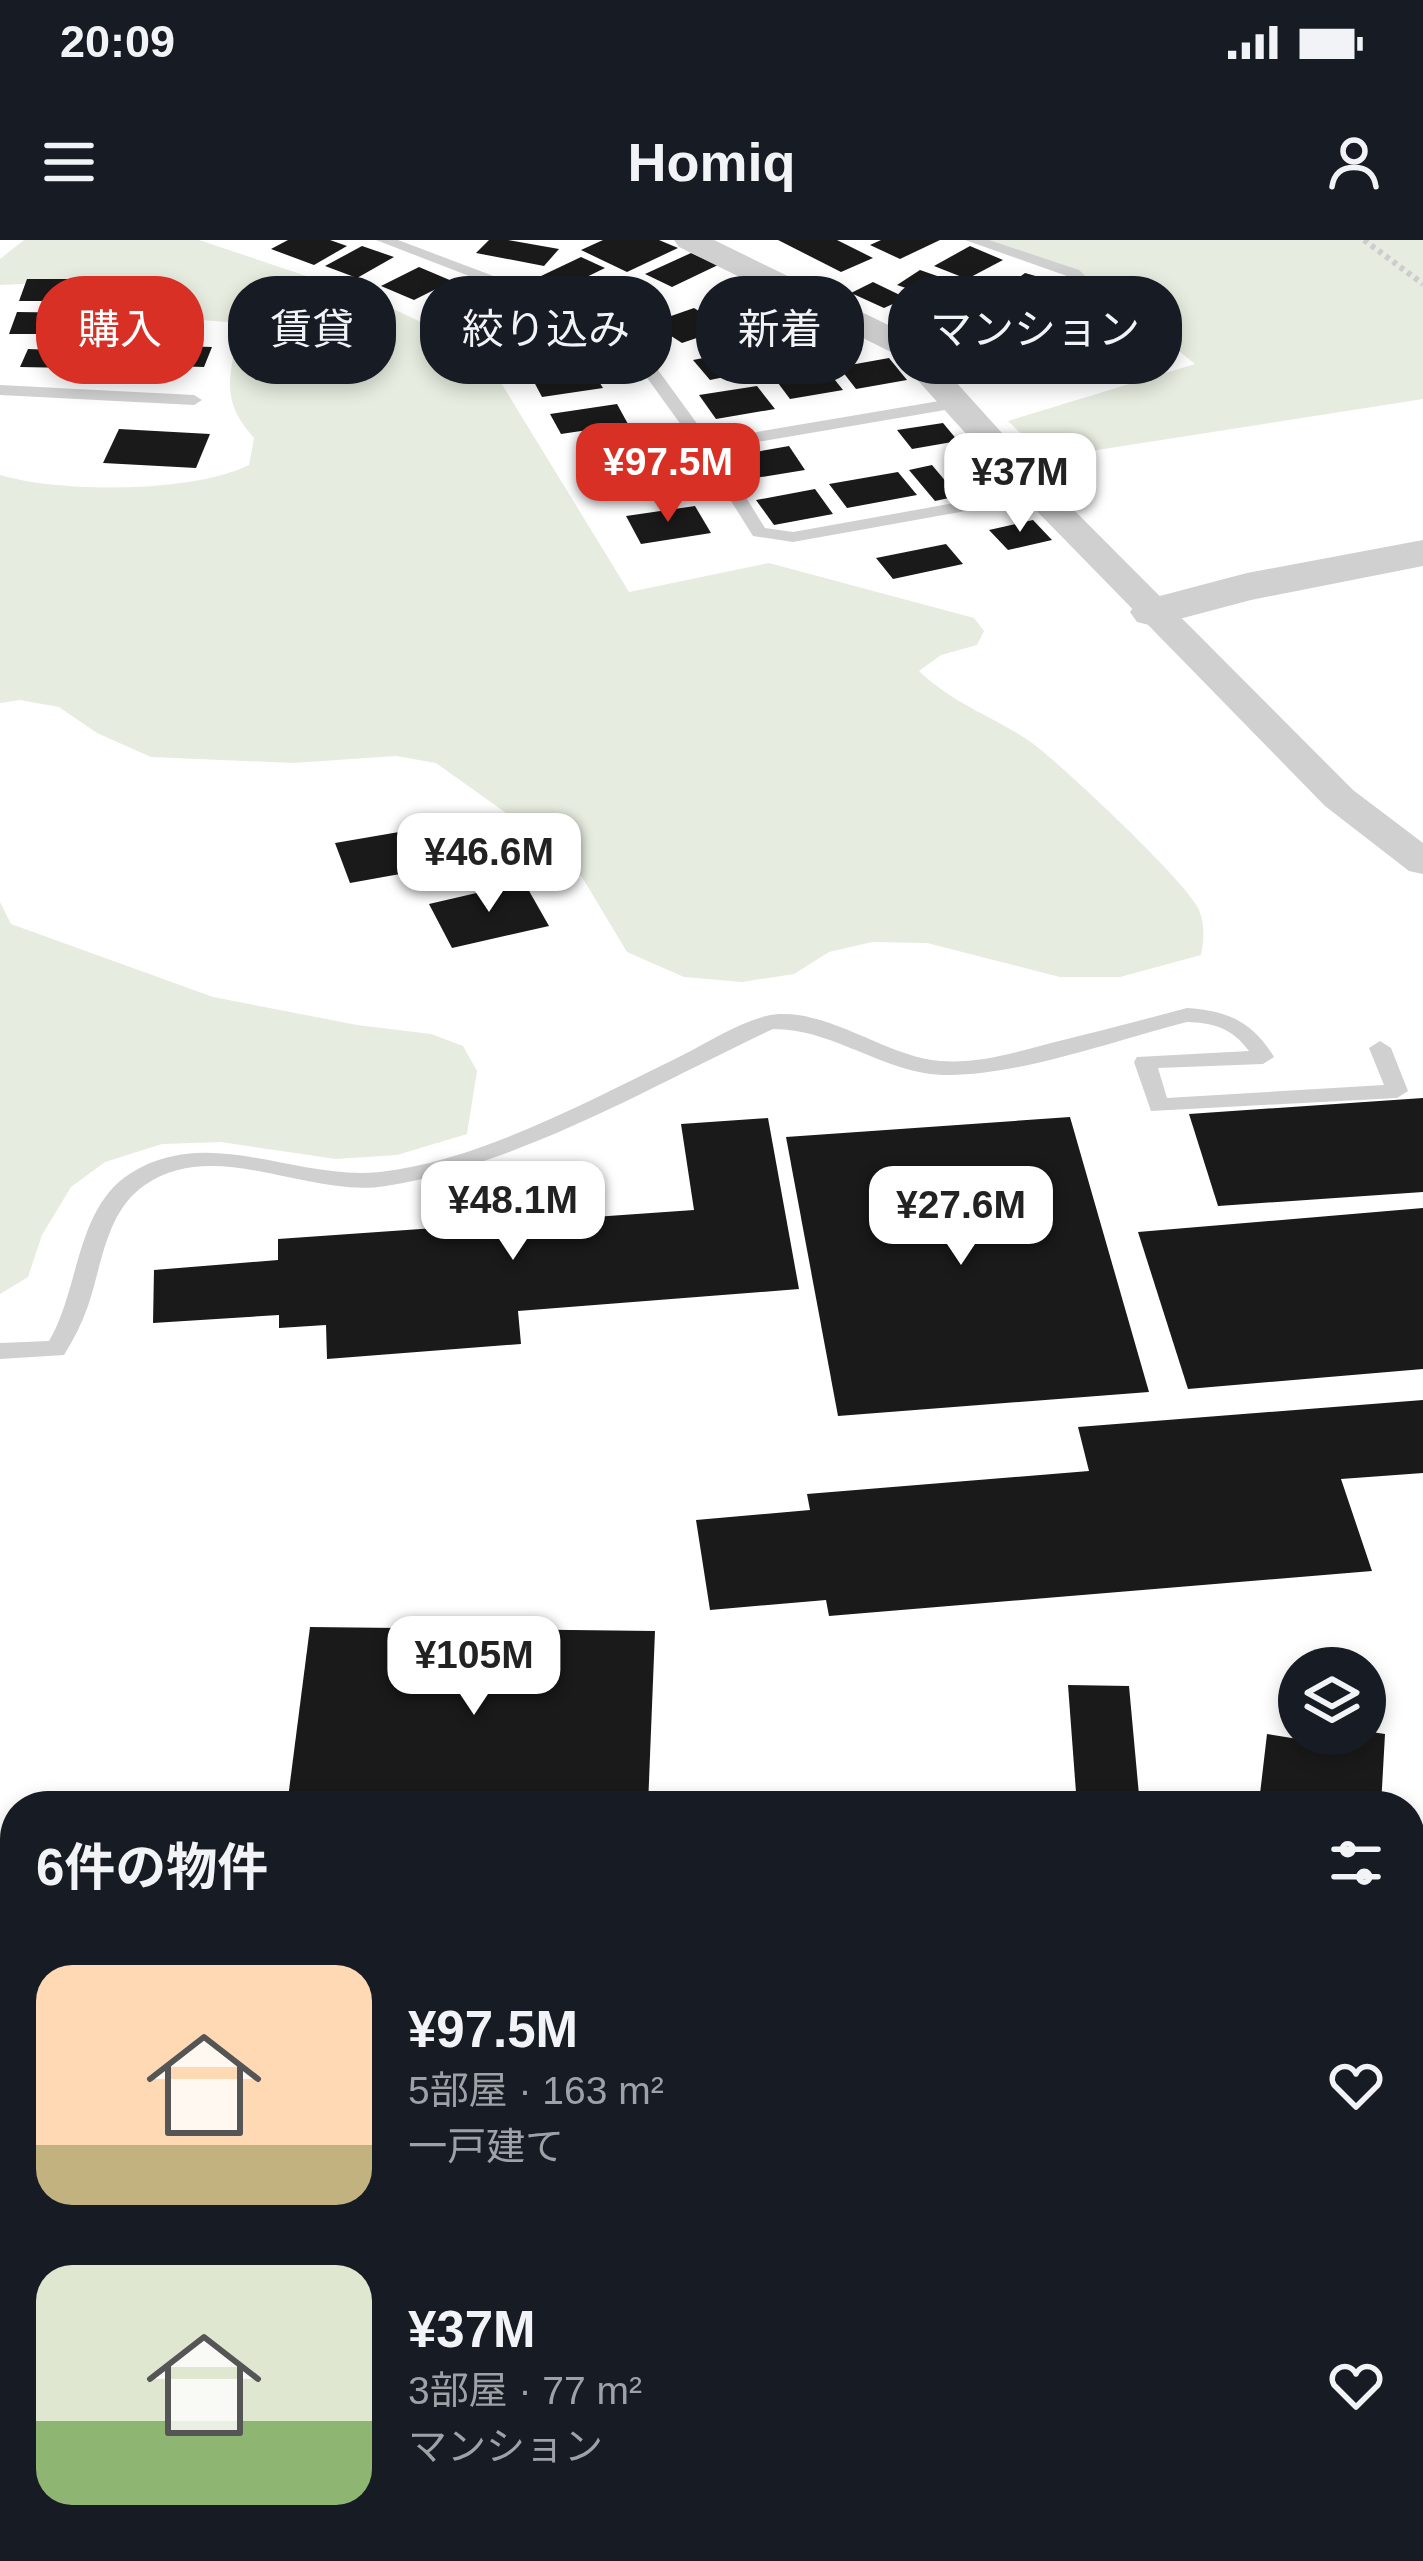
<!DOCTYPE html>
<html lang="ja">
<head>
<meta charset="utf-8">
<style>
  body { margin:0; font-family:Helvetica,"Noto Sans JP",sans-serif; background:#20242c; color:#f1f3f6; height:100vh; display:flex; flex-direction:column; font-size:45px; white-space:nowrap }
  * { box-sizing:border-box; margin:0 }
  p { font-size:39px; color:#9ea1a6 }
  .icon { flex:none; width:66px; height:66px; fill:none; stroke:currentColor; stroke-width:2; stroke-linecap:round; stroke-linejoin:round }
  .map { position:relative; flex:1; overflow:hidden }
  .sheet { position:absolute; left:0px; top:1551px; width:1425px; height:771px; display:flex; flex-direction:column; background:#171b24; border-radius:48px 48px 0 0; box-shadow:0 6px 18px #0003 }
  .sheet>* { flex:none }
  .top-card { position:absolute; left:36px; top:36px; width:1353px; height:108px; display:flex; gap:24px }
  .buttons { position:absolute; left:1278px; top:1407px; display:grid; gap:24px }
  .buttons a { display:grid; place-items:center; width:108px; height:108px; border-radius:50%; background:#171b24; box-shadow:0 6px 18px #0003; font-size:60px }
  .price { position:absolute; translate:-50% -102px; padding:0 27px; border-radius:24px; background:#fff; color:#222; font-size:39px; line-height:78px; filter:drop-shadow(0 3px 6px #0008) }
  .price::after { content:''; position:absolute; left:50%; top:72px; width:36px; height:27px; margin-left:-18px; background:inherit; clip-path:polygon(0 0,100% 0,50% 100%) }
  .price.active { background:#d93025; color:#fff }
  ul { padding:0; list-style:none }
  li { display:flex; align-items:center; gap:36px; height:300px; padding:0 36px }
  li span { display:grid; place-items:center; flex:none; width:336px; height:240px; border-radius:36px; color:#555 }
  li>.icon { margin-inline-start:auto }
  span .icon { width:144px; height:144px; fill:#fffc; stroke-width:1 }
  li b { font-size:51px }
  h2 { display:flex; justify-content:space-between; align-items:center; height:144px; padding:0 36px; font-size:51px }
  .tag { padding:0 42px; border-radius:48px; background:#171b24; box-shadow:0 6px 18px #0003; font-size:42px; line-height:108px }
  .tag.active { background:#d93025; color:#fff }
  .status { display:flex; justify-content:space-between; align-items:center; height:84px; padding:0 60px; background:#171b24; direction:ltr }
  .status svg { height:33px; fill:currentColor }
  header { display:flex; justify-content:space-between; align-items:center; height:156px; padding:0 36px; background:#171b24; font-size:54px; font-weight:600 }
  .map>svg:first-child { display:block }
  .green { fill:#e6ecdf }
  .building { fill:#1a1a1a }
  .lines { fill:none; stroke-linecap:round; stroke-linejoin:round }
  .path-far1 { stroke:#cdcdcd; stroke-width:6; stroke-dasharray:4.5 4.5; stroke-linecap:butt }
  .path { stroke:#cdcdcd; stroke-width:9; stroke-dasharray:8 8; stroke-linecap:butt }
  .service { fill:#d0d0d0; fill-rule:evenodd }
  .minor { fill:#d0d0d0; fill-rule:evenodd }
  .tertiary { fill:#d0d0d0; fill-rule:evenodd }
  .rail-casing { stroke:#888; stroke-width:15 }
  .rail { stroke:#fff; stroke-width:10; stroke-dasharray:33; stroke-linecap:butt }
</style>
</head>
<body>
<div class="status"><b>20:09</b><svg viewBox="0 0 49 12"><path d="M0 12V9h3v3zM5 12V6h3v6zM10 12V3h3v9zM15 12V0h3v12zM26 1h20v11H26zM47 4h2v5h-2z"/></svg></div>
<header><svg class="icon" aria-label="menu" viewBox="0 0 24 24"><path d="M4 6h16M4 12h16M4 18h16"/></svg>Homiq<svg class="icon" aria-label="person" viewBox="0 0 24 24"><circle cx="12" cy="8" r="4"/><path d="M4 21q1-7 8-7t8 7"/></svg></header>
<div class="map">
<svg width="1423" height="2321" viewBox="0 0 1423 2321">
  <rect width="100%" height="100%" fill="#fff"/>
  <g class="green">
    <path d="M24 0H199L363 55 481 110 629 352 769 323 974 378 984 391 977 405 941 415 919 431C951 462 991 476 1028 500 1055 518 1190 645 1199 670 1205 684 1204 700 1201 715L1120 737H1060L927 703 872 702 829 712 794 734 742 742 684 737 627 712 582 637 544 600 436 523 396 516 293 523 151 517 97 493 59 467 20 460 0 463V235C59 253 194 253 249 225L254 198C217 156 232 135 239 83L188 79 109 90 85 41 0 45V19Z"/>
    <polygon points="982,0 1423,0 1423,159 1046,218 1008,181 1195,124 1104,51"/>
    <polygon points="0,662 11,684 213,757 357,785 431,794 463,806 477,831 467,894 397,915 336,919 221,902 162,904 105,922 71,947 42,995 28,1037 0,1054"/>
  </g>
  <g class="building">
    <polygon points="288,0 330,0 347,6 314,25 271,9"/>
    <polygon points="489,0 508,0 559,9 544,26 476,13"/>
    <polygon points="603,0 659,0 678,8 627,32 581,10"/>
    <polygon points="778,0 837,0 873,18 841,32"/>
    <polygon points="881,0 940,0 900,19 870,5"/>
    <polygon points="362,6 394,17 357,38 325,26"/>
    <polygon points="970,6 1003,20 967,39 934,26"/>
    <polygon points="691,13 718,25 672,47 645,34"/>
    <polygon points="581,17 605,28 566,47 541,36"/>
    <polygon points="419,27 452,41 414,60 381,46"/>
    <polygon points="920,30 960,44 938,59 897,45"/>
    <polygon points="1025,33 1067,45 1047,61 1004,49"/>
    <polygon points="27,39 73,39 66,61 19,61"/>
    <polygon points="873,42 906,58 884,68 851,53"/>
    <polygon points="1067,65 1096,83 1026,106 998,88"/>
    <polygon points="694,68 726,88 682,103 651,83"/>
    <polygon points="17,72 90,73 82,94 9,94"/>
    <polygon points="838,82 855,100 783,115 766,97"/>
    <polygon points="582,94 601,104 568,120 559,115 528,130 506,119 542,101 555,108"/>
    <polygon points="95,97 146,98 138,122 86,121"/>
    <polygon points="149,105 212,107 204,127 141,125"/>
    <polygon points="760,107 777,126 710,140 693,120"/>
    <polygon points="28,109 79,111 72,128 20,127"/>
    <polygon points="1118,111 1141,126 1097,140 1075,125"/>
    <polygon points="889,118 907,140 856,149 839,127"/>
    <polygon points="827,130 843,150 790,159 775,139"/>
    <polygon points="593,132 603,148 542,157 533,140"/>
    <polygon points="757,146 775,169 716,179 699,155"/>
    <polygon points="617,164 628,184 561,194 550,174"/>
    <polygon points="943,183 958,201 912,209 897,190"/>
    <polygon points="119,189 210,194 196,228 103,223"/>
    <polygon points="664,196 678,217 611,228 598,207"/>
    <polygon points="789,206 805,230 749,239 733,216"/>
    <polygon points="932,225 958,256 935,261 909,230"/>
    <polygon points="687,230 699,249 627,261 615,241"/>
    <polygon points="898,232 917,255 847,268 829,244"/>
    <polygon points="815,249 833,274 774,285 756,260"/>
    <polygon points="695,266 711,293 641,304 626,276"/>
    <polygon points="1033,280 1052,300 1008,310 989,290"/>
    <polygon points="946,304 963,324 893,339 876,318"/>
    <polygon points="434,586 450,625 350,643 335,603"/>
    <polygon points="524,642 549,686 452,708 429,664"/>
    <polygon points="1423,858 1423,952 1218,966 1189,874"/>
    <polygon points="1070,877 1149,1152 838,1176 786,897"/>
    <polygon points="768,878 799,1049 518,1071 521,1104 327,1119 326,1085 279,1088 279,1075 153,1083 154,1030 278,1020 278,999 694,970 681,884"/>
    <polygon points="1423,968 1423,1129 1188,1149 1138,992"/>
    <polygon points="1423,1160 1423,1233 1341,1239 1372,1331 829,1376 826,1360 710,1370 696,1280 810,1270 807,1254 1089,1231 1078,1187"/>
    <polygon points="310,1387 655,1391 648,1566 287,1566"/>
    <polygon points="1068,1445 1129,1446 1140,1566 1077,1566"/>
    <polygon points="1365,1491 1385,1494 1381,1566 1336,1566 1260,1554 1267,1494 1335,1505 1336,1494"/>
    <polygon points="1410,1728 1423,1732 1423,1839 1410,1835"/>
    <polygon points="844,2307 935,2307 936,2321 845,2321"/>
  </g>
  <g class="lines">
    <polyline class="path-far1" points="1364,0 1423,44"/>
    <polyline class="path" points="0,1968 15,1987"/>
    <g class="service">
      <polygon points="376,0 398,0 626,86 709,200 957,158 965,163 957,168 716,209 765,288 793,292 1038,248 1047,253 1038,258 793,302 753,296 697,207 614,92"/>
      <polygon points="965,0 989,0 1079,30 1143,93 1129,96 1067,36"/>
      <polygon points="0,145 194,155 202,160 194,165 0,155"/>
      <path d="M1187 768C1228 771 1252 781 1274 817L1263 824 1158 828 1167 858 1384 845 1369 808 1380 801 1391 808 1408 851 1397 858 1151 871 1134 822 1137 817 1249 811C1232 788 1214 783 1187 782 1115 800 994 845 924 833 872 824 828 789 773 789 649 847 523 923 386 946 308 959 216 896 145 945 106 971 102 1025 88 1066 82 1083 74 1099 64 1115L0 1119V1103L49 1101C80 1049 75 968 131 933 210 884 296 941 380 932 479 921 586 862 675 819 704 805 735 784 766 776 821 763 885 817 940 821 980 824 1016 812 1055 802 1099 791 1143 780 1187 768Z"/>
      <polygon points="0,1883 15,1893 15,1928 0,1918"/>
      <polygon points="15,2138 15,2166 0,2167 0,2139"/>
      <polygon points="334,2307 375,2307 383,2321 342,2321"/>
    </g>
    <polygon class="minor" points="674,0 714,0 917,99 1050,246 1353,550 1423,603 1423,634 1409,631 1325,566 1026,260 893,113 679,7"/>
    <polygon class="tertiary" points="1423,300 1423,326 1251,360 1153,386 1137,382 1130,372 1137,362 1247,333"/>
    <g class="rail-casing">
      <g id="rail">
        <polyline points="0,2016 15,2033"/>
        <polyline points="0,2067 15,2086"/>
        <polyline points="209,2307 222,2321"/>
        <polyline points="271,2307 286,2321"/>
      </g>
    </g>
    <use href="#rail" class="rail"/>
  </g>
</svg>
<div class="buttons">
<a><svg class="icon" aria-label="layers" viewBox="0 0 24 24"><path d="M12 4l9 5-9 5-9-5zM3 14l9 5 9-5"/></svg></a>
</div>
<b class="price active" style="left:668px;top:285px">¥97.5M</b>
<b class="price" style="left:1020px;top:295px">¥37M</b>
<b class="price" style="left:489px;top:675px">¥46.6M</b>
<b class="price" style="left:513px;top:1023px">¥48.1M</b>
<b class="price" style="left:961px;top:1028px">¥27.6M</b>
<b class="price" style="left:474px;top:1478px">¥105M</b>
<div class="top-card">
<a class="tag active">購入</a>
<a class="tag">賃貸</a>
<a class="tag">絞り込み</a>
<a class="tag">新着</a>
<a class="tag">マンション</a>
</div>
<section class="sheet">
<h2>6件の物件<svg class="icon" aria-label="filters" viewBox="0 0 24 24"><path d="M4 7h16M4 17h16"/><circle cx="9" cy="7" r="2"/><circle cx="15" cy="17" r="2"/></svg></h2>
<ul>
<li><span style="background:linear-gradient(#ffd9b3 75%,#c2b280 0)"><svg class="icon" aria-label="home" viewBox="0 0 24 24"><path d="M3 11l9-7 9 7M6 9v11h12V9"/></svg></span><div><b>¥97.5M</b><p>5部屋 · 163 m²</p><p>一戸建て</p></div><svg class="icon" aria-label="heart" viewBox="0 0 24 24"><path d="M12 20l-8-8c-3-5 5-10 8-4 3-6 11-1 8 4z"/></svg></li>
<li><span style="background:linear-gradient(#dfe7d0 65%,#8fb573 0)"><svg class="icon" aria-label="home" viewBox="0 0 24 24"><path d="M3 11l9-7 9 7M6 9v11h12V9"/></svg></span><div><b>¥37M</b><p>3部屋 · 77 m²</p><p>マンション</p></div><svg class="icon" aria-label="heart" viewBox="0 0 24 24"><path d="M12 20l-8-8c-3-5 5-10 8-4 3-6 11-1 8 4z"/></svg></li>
</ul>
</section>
</div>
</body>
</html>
